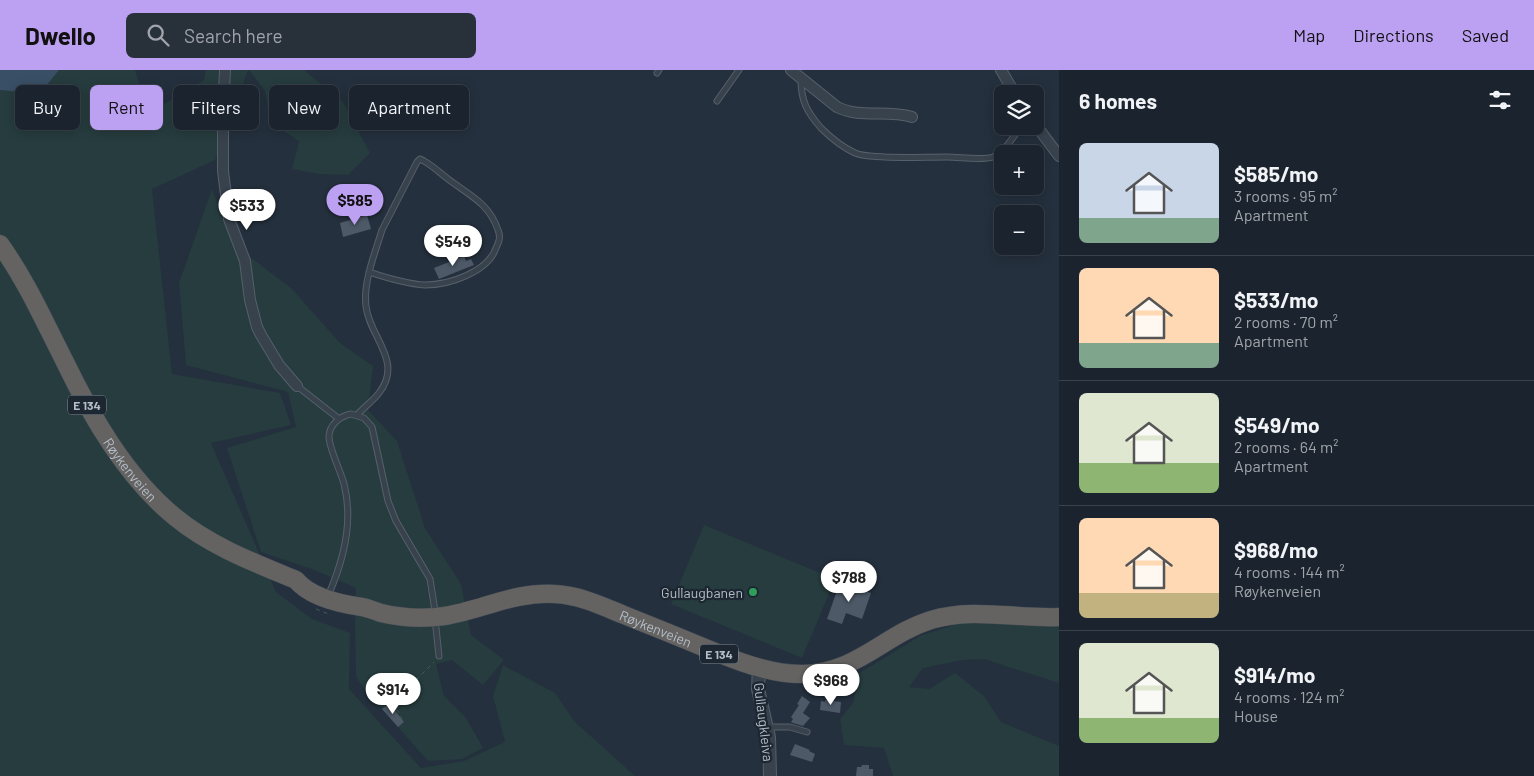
<!DOCTYPE html>
<html lang="en">
<head>
<meta charset="utf-8">
<style>
  body { margin:0; font-family:Barlow,sans-serif; background:#28303a; color:#f1f3f6; height:100vh; display:flex; flex-direction:column; font-size:19px; white-space:nowrap }
  * { box-sizing:border-box; margin:0 }
  p { font-size:16px; color:#a0a4aa }
  .icon { flex:none; width:28px; height:28px; fill:none; stroke:currentColor; stroke-width:2; stroke-linecap:round; stroke-linejoin:round }
  .map { position:relative; flex:1; overflow:hidden }
  .sheet { display:flex; flex-direction:column; background:#1b242e; width:475px }
  .sheet>* { flex:none }
  .guide { position:absolute; left:15px; top:15px; width:475px; height:45px; display:flex; gap:10px }
  .tools { position:absolute; left:994px; top:15px; display:grid; gap:10px }
  .tools a { display:grid; place-items:center; width:50px; height:50px; border-radius:8px; background:#1b242e; box-shadow:0 2px 12px #0003,0 0 0 1px #39414a; font-size:25px }
  .price { position:absolute; translate:-50% -42px; padding:0 11px; border-radius:18px; background:#fff; color:#222; font-size:16px; line-height:32px; filter:drop-shadow(0 1px 2px #0008) }
  .price::after { content:''; position:absolute; left:50%; top:30px; width:15px; height:11px; margin-left:-8px; background:inherit; clip-path:polygon(0 0,100% 0,50% 100%) }
  .price.active { background:#bca0f2; color:#111 }
  ul { padding:0; list-style:none }
  li { display:flex; align-items:center; gap:15px; height:125px; padding:0 20px }
  li+li { border-top:1px solid #39414a }
  li span { display:grid; place-items:center; flex:none; width:140px; height:100px; border-radius:8px; color:#555 }
  li>.icon { margin-inline-start:auto }
  span .icon { width:60px; height:60px; fill:#fffc; stroke-width:1 }
  li b { font-size:21px }
  h2 { display:flex; justify-content:space-between; align-items:center; height:60px; padding:0 20px; font-size:21px }
  .chip { padding:0 18px; border-radius:8px; background:#1b242e; box-shadow:0 2px 12px #0003,0 0 0 1px #39414a; font-size:18px; line-height:45px }
  .chip.active { background:#bca0f2; color:#111 }
  header { display:flex; align-items:center; gap:30px; box-sizing:border-box; height:70px; padding:0 25px; background:#bca0f2; color:#111 }
  header strong { font-size:24px }
  nav { display:flex; gap:28px; margin-inline-start:auto; font-size:18px }
  .search { width:350px; height:45px; background:#28303a; display:flex; align-items:center; gap:12px; box-sizing:border-box; padding:0 18px; border-radius:8px; color:#a0a4aa; font-size:19px }
  main { display:flex; flex:1; min-height:0 }
  .map>svg:first-child { display:block }
  .green { fill:#263c3e }
  .water { fill:#394f65 }
  .building { fill:#4d5967 }
  .lines { fill:none; stroke-linecap:round; stroke-linejoin:round }
  .service-casing { stroke:#56606b; stroke-width:7 }
  .minor-casing { stroke:#56606b; stroke-width:12 }
  .tertiary-casing { stroke:#56606b; stroke-width:14 }
  .trunk-casing { stroke:#434d58; stroke-width:19 }
  .path { stroke:#44595b; stroke-width:1; stroke-dasharray:4 4; stroke-linecap:butt }
  .service { stroke:#38424d; stroke-width:5 }
  .minor { stroke:#38424d; stroke-width:10 }
  .tertiary { stroke:#38424d; stroke-width:12 }
  .trunk { stroke:#646361; stroke-width:18 }
  .leisure-dot { fill:#2e9e5b; stroke:#1d2732; stroke-width:2 }
  .labels { text-anchor:middle; dominant-baseline:central; stroke-width:4.5; stroke-linejoin:round; paint-order:stroke }
  .shield { fill:#1d2732; stroke:#87909b; stroke-width:1 }
  .shield-label { font-size:12px; font-weight:bold; fill:#b4bdc8 }
  .street-label { font-size:14px; fill:#b4bdc8; stroke:#1d2732 }
  .poi-label { font-size:14px; fill:#b4bdc8; stroke:#1d2732; text-anchor:end }
</style>
</head>
<body>
<header>
<strong>Dwello</strong>
<div class="search"><svg class="icon" aria-label="search" viewBox="0 0 24 24"><circle cx="10" cy="10" r="6"/><path d="M15 15l6 6"/></svg>Search here</div>
<nav><a>Map</a><a>Directions</a><a>Saved</a></nav>
</header>
<main>
<div class="map">
<svg width="1059" height="706" viewBox="0 0 1059 706">
  <rect width="100%" height="100%" fill="#24303d"/>
  <g class="green">
    <polygon points="59,0 135,0 149,43 204,10 206,0 248,0 215,90 152,119 172,304 280,323 291,355 211,373 276,522 312,549 350,563 349,619 421,698 464,691 505,672 493,626 503,595 555,623 575,652 635,706 0,706 0,20 40,24"/>
    <polygon points="249,0 304,0 343,32 370,83 348,105 319,104 292,99 299,71 270,52 265,21"/>
    <polygon points="212,119 232,173 292,219 340,273 373,296 368,340 397,371 425,458 461,514 471,565 504,590 483,615 452,590 436,594 444,626 466,648 483,678 462,689 428,691 367,622 356,607 355,553 356,518 312,499 261,482 227,378 296,357 288,322 186,295 179,213"/>
    <polygon points="704,455 835,509 802,588 671,534"/>
    <polygon points="971,553 1059,556 1059,613 984,589 962,590 923,598 909,617 929,619 955,603 984,626 1001,652 1059,676 1059,706 893,706 884,678 844,675 840,649 853,633 857,614 817,615 841,612 853,607 920,566 954,555"/>
  </g>
  <polygon class="water" points="0,0 59,0 40,24 0,20"/>
  <g class="building">
    <polygon points="367,145 371,159 343,167 340,153"/>
    <polygon points="464,186 466,191 471,189 474,195 439,209 434,198"/>
    <polygon points="840,512 871,523 862,549 846,543 842,554 827,549"/>
    <polygon points="802,626 810,632 803,643 810,648 803,656 793,653 791,652 793,649 791,647 799,635 797,634"/>
    <polygon points="825,630 841,632 840,643 820,640 821,631 825,632"/>
    <polygon points="389,633 404,652 398,657 382,639"/>
    <polygon points="795,674 810,680 809,681 815,684 812,692 790,685"/>
    <polygon points="862,695 869,695 869,699 873,699 873,706 856,706 857,697 861,697"/>
  </g>
  <g class="lines">
    <g class="service-casing">
      <g id="service">
        <polyline points="657,3 659,0"/>
        <path d="M801 10C801 31 807 42 821 58 831 68 842 77 855 83 865 87 875 86 885 87 906 88 926 87 947 87 960 87 981 91 993 87 1005 82 1013 67 1021 56"/>
        <polyline points="717,31 739,0"/>
        <polyline points="297,316 338,348"/>
        <path d="M357 345C364 337 373 331 379 323 404 291 369 267 366 236 363 212 375 183 382 160L417 92 420 89 424 91C433 96 440 103 448 109 469 125 489 133 498 160 501 167 499 172 496 178 488 202 449 215 425 215 407 214 387 208 369 202"/>
        <path d="M328 526C343 492 354 452 344 414 341 402 329 378 329 367 329 355 340 346 351 344L364 348 372 357 388 431 396 451 430 509 435 541"/>
        <polyline points="436,558 439,586"/>
        <polyline points="768,657 790,657 807,662"/>
      </g>
    </g>
    <g class="minor-casing">
      <g id="minor">
        <polyline points="225,0 223,43 223,101 229,149 245,191 250,230 257,257 261,265 279,295 297,316"/>
        <path d="M791 0 837 37C861 49 886 39 912 47"/>
        <polyline points="1001,0 1015,24"/>
        <polyline points="1035,54 1059,86"/>
      </g>
    </g>
    <g class="tertiary-casing">
      <polyline id="tertiary" points="759,597 758,619 769,667 770,706"/>
    </g>
    <g class="trunk-casing">
      <g id="trunk">
        <path id="s1" d="M0 174C27 212 43 249 64 290 91 346 126 407 175 447 210 476 255 493 296 510 310 527 341 534 362 537 368 538 375 541 381 543 402 548 424 549 445 546 482 540 516 521 555 524 579 525 602 536 624 545 649 555 674 565 698 575 732 589 766 604 802 604 858 603 883 565 931 550 973 537 1016 549 1059 547"/>
      </g>
    </g>
    <g class="path">
      <polyline points="316,539 331,545"/>
      <polyline points="402,650 398,641 390,636 434,592"/>
    </g>
    <use href="#service" class="service"/>
    <use href="#minor" class="minor"/>
    <use href="#tertiary" class="tertiary"/>
    <use href="#trunk" class="trunk"/>
  </g>
  <circle class="leisure-dot" cx="753" cy="522" r="5"/>
  <g class="labels">
    <g class="shield">
      <rect x="68" y="325.5" width="38" height="19" rx="4"/>
      <rect x="700" y="574.5" width="38" height="19" rx="4"/>
    </g>
    <g class="shield-label">
      <text x="87" y="335">E 134</text>
      <text x="719" y="584">E 134</text>
    </g>
    <g class="street-label">
      <text stroke="none"><textPath href="#s1" startOffset="261">Røykenveien</textPath></text>
      <text stroke="none"><textPath href="#s1" startOffset="840">Røykenveien</textPath></text>
      <text transform="translate(764 652) rotate(83)">Gullaugkleiva</text>
    </g>
    <g class="poi-label">
      <text x="743" y="522">Gullaugbanen</text>
    </g>
  </g>
</svg>
<div class="tools">
<a><svg class="icon" aria-label="layers" viewBox="0 0 24 24"><path d="M12 4l9 5-9 5-9-5zM3 14l9 5 9-5"/></svg></a>
<a>+</a>
<a>−</a>
</div>
<b class="price active" style="left:355px;top:156px">$585</b>
<b class="price" style="left:247px;top:161px">$533</b>
<b class="price" style="left:453px;top:197px">$549</b>
<b class="price" style="left:849px;top:533px">$788</b>
<b class="price" style="left:831px;top:636px">$968</b>
<b class="price" style="left:393px;top:645px">$914</b>
<div class="guide">
<a class="chip">Buy</a>
<a class="chip active">Rent</a>
<a class="chip">Filters</a>
<a class="chip">New</a>
<a class="chip">Apartment</a>
</div>
</div>
<section class="sheet">
<h2>6 homes<svg class="icon" aria-label="filters" viewBox="0 0 24 24"><path d="M4 7h16M4 17h16"/><circle cx="9" cy="7" r="2"/><circle cx="15" cy="17" r="2"/></svg></h2>
<ul>
<li><span style="background:linear-gradient(#c9d6e8 75%,#7fa58c 0)"><svg class="icon" aria-label="home" viewBox="0 0 24 24"><path d="M3 11l9-7 9 7M6 9v11h12V9"/></svg></span><div><b>$585/mo</b><p>3 rooms · 95 m²</p><p>Apartment</p></div></li>
<li><span style="background:linear-gradient(#ffd9b3 75%,#7fa58c 0)"><svg class="icon" aria-label="home" viewBox="0 0 24 24"><path d="M3 11l9-7 9 7M6 9v11h12V9"/></svg></span><div><b>$533/mo</b><p>2 rooms · 70 m²</p><p>Apartment</p></div></li>
<li><span style="background:linear-gradient(#dfe7d0 70%,#8fb573 0)"><svg class="icon" aria-label="home" viewBox="0 0 24 24"><path d="M3 11l9-7 9 7M6 9v11h12V9"/></svg></span><div><b>$549/mo</b><p>2 rooms · 64 m²</p><p>Apartment</p></div></li>
<li><span style="background:linear-gradient(#ffd9b3 75%,#c2b280 0)"><svg class="icon" aria-label="home" viewBox="0 0 24 24"><path d="M3 11l9-7 9 7M6 9v11h12V9"/></svg></span><div><b>$968/mo</b><p>4 rooms · 144 m²</p><p>Røykenveien</p></div></li>
<li><span style="background:linear-gradient(#dfe7d0 75%,#8fb573 0)"><svg class="icon" aria-label="home" viewBox="0 0 24 24"><path d="M3 11l9-7 9 7M6 9v11h12V9"/></svg></span><div><b>$914/mo</b><p>4 rooms · 124 m²</p><p>House</p></div></li>
</ul>
</section>
</main>
</body>
</html>
